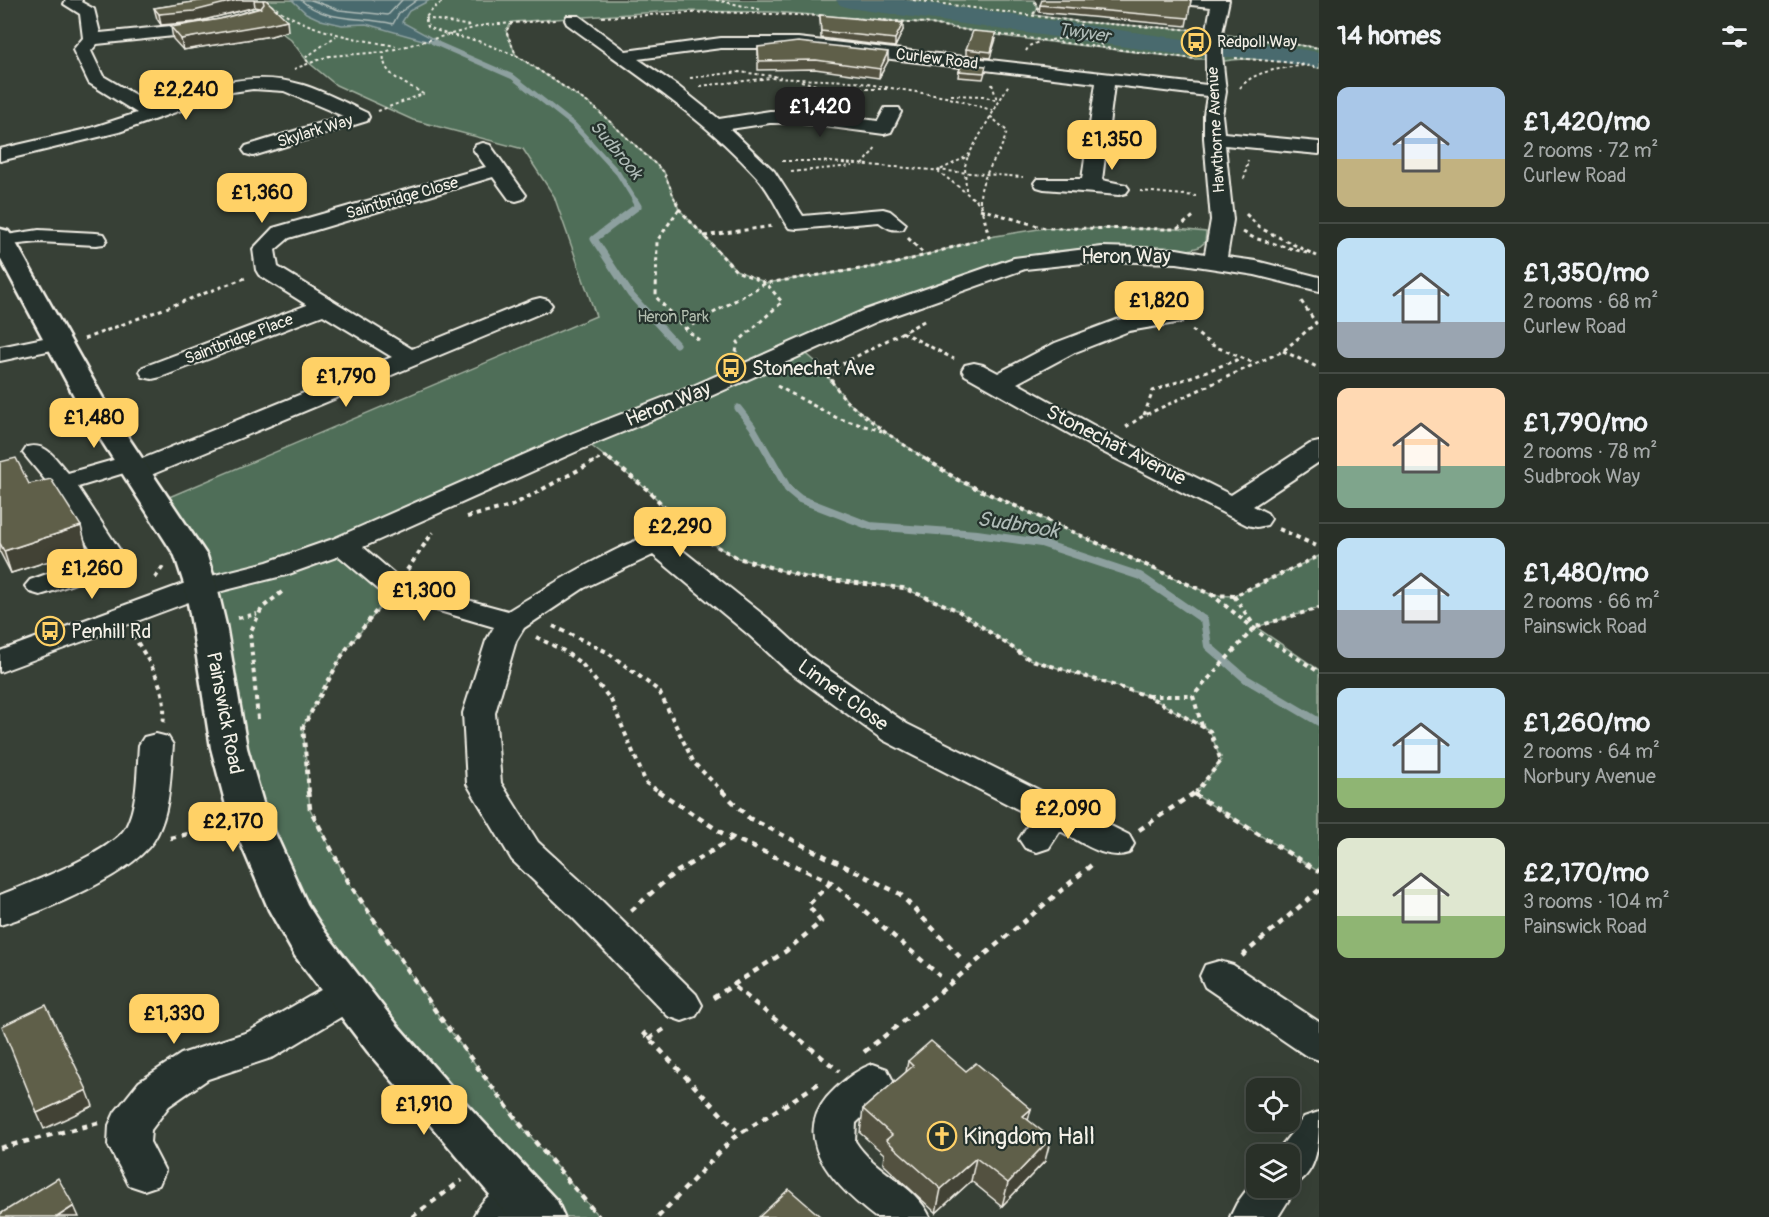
<!DOCTYPE html>
<html lang="en">
<head>
<meta charset="utf-8">
<style>
  body { margin:0; font-family:Pangolin,sans-serif; background:#313830; color:#f1f3f6; height:100vh; display:flex; flex-direction:column; font-size:22px; white-space:nowrap }
  * { box-sizing:border-box; margin:0 }
  p { font-size:20px; color:#a5a9a8 }
  .icon { flex:none; width:33px; height:33px; fill:none; stroke:currentColor; stroke-width:2; stroke-linecap:round; stroke-linejoin:round }
  .map { position:relative; flex:1; overflow:hidden }
  .panel { display:flex; flex-direction:column; background:#293028; width:450px }
  .panel>* { flex:none }
  .fabs { position:absolute; left:1246px; top:1078px; display:grid; gap:12px }
  .fabs a { display:grid; place-items:center; width:54px; height:54px; border-radius:12px; background:#293028; box-shadow:0 6px 24px #0002,0 0 0 2px #454b45; font-size:30px }
  .price { position:absolute; translate:-50% -51px; padding:0 14px; border-radius:12px; background:#ffd166; color:#111; font-size:20px; line-height:39px; filter:drop-shadow(0 2px 3px #0008) }
  .price::after { content:''; position:absolute; left:50%; top:36px; width:18px; height:14px; margin-left:-9px; background:inherit; clip-path:polygon(0 0,100% 0,50% 100%) }
  .price.active { background:#222; color:#fff }
  ul { padding:0; list-style:none }
  li { display:flex; align-items:center; gap:18px; height:150px; padding:0 18px }
  li+li { border-top:2px solid #454b45 }
  li span { display:grid; place-items:center; flex:none; width:168px; height:120px; border-radius:12px; color:#555 }
  li>.icon { margin-inline-start:auto }
  span .icon { width:72px; height:72px; fill:#fffc; stroke-width:1 }
  li b { font-size:26px }
  h2 { display:flex; justify-content:space-between; align-items:center; height:72px; padding:0 18px; font-size:26px }
  main { display:flex; flex:1; min-height:0 }
  .map>svg:first-child { display:block }
  .green { fill:#4f6e58; stroke:#a2b0a0; stroke-width:1.5 }
  .water { fill:#486a6e; stroke:#8da09f; stroke-width:1.5 }
  .lines { fill:none; stroke-linecap:round; stroke-linejoin:round }
  .shore { stroke:#afbbb7; stroke-width:1.5 }
  .stream-far2 { stroke:#8da09f; stroke-width:5 }
  .stream-far1 { stroke:#8da09f; stroke-width:7 }
  .stream { stroke:#8da09f; stroke-width:8 }
  .river { fill:#486a6e; fill-rule:evenodd }
  .minor-casing { stroke:#f4f1e8; stroke-width:4 }
  .major-casing { stroke:#f4f1e8; stroke-width:5 }
  .path-far3 { stroke:#f4f1e8; stroke-width:2; stroke-dasharray:3 3; stroke-linecap:butt }
  .path-far2 { stroke:#f4f1e8; stroke-width:3; stroke-dasharray:4 4; stroke-linecap:butt }
  .path-far1 { stroke:#f4f1e8; stroke-width:4; stroke-dasharray:4.5 4.5; stroke-linecap:butt }
  .path { stroke:#f4f1e8; stroke-width:4.5; stroke-dasharray:6 6; stroke-linecap:butt }
  .minor { fill:#26332d; fill-rule:evenodd }
  .major { fill:#26332d; fill-rule:evenodd }
  .wall { fill:#525140; stroke:#f4f1e8; stroke-width:1.5 }
  .shaded-wall { fill:#424234; stroke:#f4f1e8; stroke-width:1.5 }
  .building { fill:#5f5e4a; stroke:#f4f1e8; stroke-width:1.5 }
  .labels { text-anchor:middle; dominant-baseline:central; stroke-width:4.5; stroke-linejoin:round; paint-order:stroke }
  .far-poi-label { font-size:16px; fill:#f4f1e8; stroke:#26332d; text-anchor:start }
  .far-street-label { font-size:16px; fill:#f4f1e8; stroke:#26332d }
  .far-park-label { font-size:16px; fill:#b2bdae; stroke:#26332d }
  .far-water-label { font-size:18px; font-style:italic; fill:#afbbb7; stroke:#26332d }
  .street-label { font-size:20px; fill:#f4f1e8; stroke:#26332d }
  .poi-label { font-size:20px; fill:#f4f1e8; stroke:#26332d; text-anchor:start }
  .water-label { font-size:21px; font-style:italic; fill:#afbbb7; stroke:#26332d }
  .near-poi-label { font-size:24px; fill:#f4f1e8; stroke:#26332d; text-anchor:start }
</style>
</head>
<body>
<main>
<div class="map">
<svg width="1319" height="1217" viewBox="0 0 1319 1217">
  <rect width="100%" height="100%" fill="#374036"/>
  <filter id="ink" filterUnits="userSpaceOnUse"><feTurbulence type="fractalNoise" baseFrequency=".0167" numOctaves="2"/><feDisplacementMap in="SourceGraphic" scale="12" xChannelSelector="R" yChannelSelector="G"/><feConvolveMatrix kernelMatrix="1 2 1 2 8 2 1 2 1" color-interpolation-filters="sRGB"/></filter>
  <g filter="url(#ink)">
    <path class="green" d="M240 0H1034L1038 8 1034 15 1082 22 1197 30 1215 29V33L1319 48V68C1283 60 1250 55 1213 63V59H1194L1009 37 925 23 772 12 672 11 512 22 506 31 516 55 594 107 664 172 679 209 736 270 766 283 894 264 989 237 1045 228 1177 229 1206 232 1205 242 1199 247 1189 250 1098 248 1055 251 1015 258 801 349 816 362 848 402 885 432 958 480 1212 595 1234 596 1319 556V608L1256 627 1319 670V872L1194 794 1221 761 1210 731 1202 726 1148 696 1029 659 957 610 903 588 804 577 738 558 688 531 649 491 585 441 343 545 395 589 344 652 303 727 310 809 349 883 439 1016 520 1124 599 1217H540L289 910 209 625 155 503 596 316 554 196 523 149 413 120 336 85 308 62 291 40Z"/>
    <polygon class="water" points="292,0 430,0 409,11 402,22 437,41 430,42 366,24 342,25 321,20 306,13"/>
    <g class="lines">
      <g class="shore">
        <path d="M301 0C326 23 361 16 393 24L399 13 417 0"/>
        <polyline points="311,0 339,10 388,15 402,0"/>
      </g>
      <polyline class="stream-far2" points="433,42 513,77 574,125 618,173 636,202"/>
      <g class="stream-far1">
        <polyline points="635,201 638,206 594,239 631,295 676,344"/>
        <polyline points="738,408 752,426 772,461"/>
      </g>
      <polyline class="stream" points="771,459 788,489 800,499 870,526 977,534 1041,543 1140,576 1204,620 1208,646 1246,679 1319,722"/>
      <polygon class="river" points="836,0 905,0 1183,39 1251,42 1319,52 1319,68 1251,58 1183,55 849,8 840,5"/>
      <g class="minor-casing">
        <g id="minor">
          <path d="M66 0H82L81 2 94 9 100 33 212 22 218 23 220 27 212 32 97 44 91 51 103 76 154 106C202 87 251 69 303 85 325 92 346 103 367 113L369 117 367 121 253 156 246 154 243 150 246 146 343 116 284 91 253 89 232 92 119 132 0 161V149L91 128 137 113 89 83 73 50 83 38 80 14 64 4Z"/>
          <path d="M1183 0H1229L1222 33V55L1226 92 1222 115 1224 133 1319 142V154L1225 145 1233 220 1227 257 1256 261 1319 277V291L1255 275 1177 263 1102 261 1025 269 878 321 711 396 591 445 363 547 405 583 508 611C542 590 662 516 698 525L702 531 698 537 676 545 771 621 809 656 907 724 1129 835 1134 844 1129 853C1105 861 1082 842 1060 831L1049 848 1037 852 1025 848 1019 839 1033 817 883 740 787 670 749 635 653 555 584 588 524 628 516 641 495 713 501 783 538 842 599 898 696 994 702 1005 696 1016 682 1021 668 1016 573 918 512 860 467 784 463 713 486 641 494 627 385 595 339 556 286 575 210 594 0 672V651L191 581 267 562 333 539 573 433 693 386 862 311 1014 258 1102 247 1177 249 1205 254 1211 220 1204 138V115L1207 96 1114 85 1102 180 1126 185 1129 189 1126 193 1119 195 1044 189 1037 187 1034 183 1037 179H1082L1096 83 798 48H721L638 59 679 87 719 119 770 111H801L878 121 885 108H899L901 112 891 132 884 134 801 123H770L730 129 774 171 803 216 883 209 890 211 906 224 903 229C892 231 887 228 879 222L797 229 789 228C778 211 770 191 757 177 702 116 632 72 567 24L565 20 567 16H579L626 51 721 38H798L1207 85C1205 58 1205 34 1211 7L1191 5Z"/>
          <path d="M483 143 490 145 523 191 526 195 523 199 516 201 509 199 493 177 289 238 275 250 278 267 412 349 532 300 540 298 548 300 552 305 548 310 146 477 136 479 126 477 124 473 78 487 119 549 116 564 112 570 50 592 40 595 30 592 25 586 30 580 89 559 91 549 51 487 23 453 27 447C47 442 55 459 68 473L131 455 142 459 392 357 323 315 161 377 152 379 143 377 140 372 143 367 307 305 259 275 256 270 253 249 273 228 486 167 473 149 476 145Z"/>
          <polygon points="39,230 96,233 104,234 107,239 104,244 96,245 39,242 0,246 0,236"/>
          <polygon points="1173,310 1181,312 1185,317 1181,322 1129,331 1073,353 1017,383 1111,435 1231,495 1310,444 1319,442 1319,462 1253,506 1267,513 1271,519 1267,525 1257,527 1247,525 1093,447 965,375 962,370 965,365 974,363 983,365 998,373 1055,343 1116,320"/>
          <polygon points="58,335 66,337 70,342 66,347 0,361 0,347"/>
          <path d="M156 734 168 737 173 745C170 775 171 808 157 835 139 873 40 913 0 925V895C28 884 113 852 126 827 138 804 137 771 139 745L144 737Z"/>
          <polygon points="1219,961 1233,965 1319,1022 1319,1060 1305,1055 1205,987 1200,976 1205,965"/>
          <polygon points="347,978 361,983 366,994 361,1005 274,1057 208,1079 169,1106 151,1130 150,1142 165,1171 159,1185 144,1190 129,1185 108,1145 109,1125 115,1112 139,1082 181,1054 248,1032 333,983"/>
          <path d="M873 1064 887 1069 893 1081 887 1093 856 1123 855 1141C874 1172 915 1184 930 1217H875C835 1186 784 1136 835 1089 847 1078 858 1069 873 1064Z"/>
          <path d="M1319 1112C1319 1141 1319 1172 1294 1185L1296 1188 1278 1217H1230L1237 1203 1257 1176V1188H1290V1155H1274L1304 1117Z"/>
          <path d="M522 1177 537 1183 544 1197 537 1211 529 1217H473C483 1196 501 1185 522 1177Z"/>
        </g>
      </g>
      <g class="major-casing">
        <polygon id="major" points="0,229 8,231 12,236 108,407 207,556 217,587 226,625 247,748 266,813 307,904 325,932 398,1026 460,1097 557,1201 564,1217 509,1217 368,1052 295,956 269,910 228,813 211,748 192,625 185,587 175,556 80,407 0,258"/>
      </g>
      <g class="path-far3">
        <path d="M268 0V3C307 31 350 38 396 46"/>
        <polyline points="447,0 437,5 425,18 428,27 446,34 478,41 515,55"/>
        <polyline points="716,0 762,10"/>
        <polyline points="913,0 1081,22 1195,30"/>
        <polyline points="1033,14 1038,8 1034,0"/>
        <polyline points="602,17 714,12 825,16"/>
        <polyline points="425,18 471,26"/>
        <polyline points="848,18 925,23 977,32"/>
        <polyline points="512,23 506,31 516,55 594,107 664,172 676,202"/>
        <polyline points="994,34 1195,59"/>
        <polyline points="1077,36 1102,45"/>
        <polyline points="1236,36 1319,48"/>
        <polyline points="1051,40 1077,36 1081,22"/>
        <polyline points="1026,51 1029,46 1041,41"/>
        <polyline points="1235,58 1295,63 1319,68"/>
        <polyline points="308,62 305,58 336,36"/>
        <polyline points="294,69 329,56 384,52 485,25 556,20"/>
        <polyline points="690,78 739,72 781,77"/>
        <polyline points="801,81 831,89 888,89"/>
        <polyline points="992,84 997,100"/>
        <polyline points="700,86 771,78 849,81 946,97 995,111"/>
        <path d="M1240 88C1255 69 1283 69 1305 65"/>
        <polyline points="951,95 983,96 998,101"/>
        <path d="M378 111 423 94C407 83 380 76 384 52"/>
        <polyline points="782,161 817,161 1023,177"/>
        <polyline points="863,165 876,147"/>
        <polyline points="791,172 852,166"/>
        <polyline points="1244,179 1248,160"/>
        <polyline points="966,190 965,166 968,156"/>
        <polyline points="1140,191 1196,196"/>
        <polyline points="978,202 938,171 968,156 1009,84"/>
        <path d="M980 202C979 174 1001 157 1007 131L990 116"/>
      </g>
      <g class="path-far2">
        <polyline points="676,201 679,209 736,271 766,283 782,302 738,342 736,352"/>
        <polyline points="679,209 657,241 656,297 685,329 699,340"/>
        <polyline points="980,209 1045,228 1177,229 1195,215"/>
        <polyline points="1246,214 1260,228 1317,256"/>
        <polyline points="1243,232 1254,238 1307,253"/>
        <polyline points="704,236 773,226"/>
        <polyline points="908,238 925,255"/>
        <polyline points="685,329 766,283 894,264 989,237 980,201"/>
        <polyline points="1192,330 1212,345 1254,363"/>
        <polyline points="902,332 954,359"/>
        <polyline points="84,339 245,278"/>
        <polyline points="1283,351 1319,368"/>
        <polyline points="817,362 847,402 885,432 928,461"/>
        <polyline points="832,383 833,372 838,366 926,320"/>
        <polyline points="777,386 837,418 882,431"/>
        <polyline points="1144,415 1153,391 1242,358"/>
        <polyline points="1126,427 1143,416 1283,351 1316,323 1301,301"/>
        <polyline points="605,456 611,461"/>
        <polyline points="596,461 605,456"/>
      </g>
      <g class="path-far1">
        <polyline points="609,459 649,491 672,515"/>
        <polyline points="926,459 958,480 1212,595 1266,638 1319,672"/>
        <polyline points="467,517 511,506 599,459"/>
        <polyline points="1279,529 1319,547"/>
        <polyline points="709,542 738,558 804,577 903,588 957,610 1029,659 1148,696 1210,731 1221,761 1196,792"/>
        <polyline points="407,570 433,532"/>
        <polyline points="155,578 164,565"/>
        <polyline points="1212,595 1234,596 1319,556"/>
        <polyline points="1234,596 1253,624"/>
        <polyline points="238,618 257,614"/>
        <polyline points="553,626 607,652 659,691 694,763 723,792"/>
        <path d="M133 635C150 663 169 690 163 724"/>
        <polyline points="536,637 564,651 582,664 611,700 646,783 660,792"/>
        <polyline points="1148,696 1193,696"/>
        <polyline points="258,719 250,633 262,608 283,591"/>
        <polyline points="1202,726 1193,696 1255,627 1319,608"/>
        <polyline points="309,792 303,727 344,652 381,605"/>
      </g>
      <g class="path">
        <polyline points="308,791 310,809 349,883 439,1016 520,1124 599,1217"/>
        <polyline points="658,791 722,833 831,882 940,976"/>
        <polyline points="722,791 749,818 900,894 960,957"/>
        <polyline points="1194,794 1319,872"/>
        <polyline points="1139,830 1197,791"/>
        <polyline points="170,838 221,827"/>
        <polyline points="631,911 673,874 732,839"/>
        <polyline points="1242,956 1319,890"/>
        <polyline points="735,987 839,1071"/>
        <polyline points="713,998 786,951 821,922 808,905 831,882"/>
        <polyline points="643,1032 736,1130"/>
        <polyline points="649,1039 664,1029"/>
        <polyline points="864,1052 939,993 1095,862"/>
        <polyline points="0,1148 98,1123"/>
        <polyline points="412,1217 462,1180"/>
        <polyline points="658,1217 733,1138 821,1082"/>
      </g>
      <use href="#minor" class="minor"/>
      <use href="#major" class="major"/>
    </g>
    <g class="wall">
      <polygon points="206,0 266,0 288,31 271,36 183,50 173,39 171,27 220,19 260,8 255,7 196,22 161,25 157,19 154,8"/>
      <polygon points="1191,0 1186,26 1039,12 1040,5"/>
      <polygon points="820,15 903,30 895,47 821,38"/>
      <polygon points="996,39 990,58 966,55 966,49"/>
      <polygon points="758,47 888,61 879,78 815,69 758,70"/>
      <polygon points="959,71 985,72 983,79 958,77"/>
      <polygon points="0,462 29,484 87,549 11,573 0,552"/>
      <polygon points="908,1061 966,1071 1028,1120 1045,1161 1002,1206 971,1181 936,1213 883,1164 884,1154 860,1133 863,1109 906,1072"/>
    </g>
    <g class="shaded-wall">
      <polygon points="237,0 254,0 255,7 196,22 161,25 159,14"/>
      <polygon points="287,20 288,31 271,36 183,50 181,39"/>
      <polygon points="903,23 903,30 895,47 895,39"/>
      <polygon points="888,52 888,61 879,78 880,69"/>
      <polygon points="81,526 87,549 11,573 4,551"/>
      <polygon points="87,1090 93,1106 44,1129 37,1113"/>
      <polygon points="1031,1109 1025,1132 1023,1116"/>
      <polygon points="1051,1138 1045,1161 1002,1206 1008,1183"/>
      <polygon points="976,1158 971,1181 936,1213 941,1189"/>
      <polygon points="74,1206 79,1217 57,1217"/>
    </g>
    <g class="building">
      <polygon points="206,0 237,0 194,11 159,14 154,8"/>
      <polygon points="263,0 266,0 287,20 269,24 181,39 171,27 220,19 261,8 264,4"/>
      <polygon points="1042,0 1191,0 1188,18 1040,5"/>
      <polygon points="820,15 903,23 895,39 821,31"/>
      <polygon points="973,31 996,33 991,52 966,49"/>
      <polygon points="798,42 888,52 880,69 816,60 759,61 758,47"/>
      <polygon points="962,64 986,66 984,73 959,71"/>
      <polygon points="16,458 29,484 51,479 81,526 4,551 0,543 0,462"/>
      <polygon points="46,1005 87,1090 37,1113 2,1026"/>
      <polygon points="931,1041 966,1071 976,1063 1031,1109 1023,1116 1051,1138 1008,1183 976,1158 941,1189 886,1140 892,1135 863,1109 913,1066 908,1061"/>
      <polygon points="58,1178 74,1206 57,1217 0,1217 0,1214"/>
      <polygon points="789,1189 821,1217 759,1217"/>
    </g>
  </g>
  <defs>
    <g id="bus-ring" transform="scale(1.5)"><circle r="9.5" fill="#26332d" stroke="#ffd166" stroke-width="1.5"/><path d="M-5-6H5V4H4V6H2V4H-2V6H-4V4H-5ZM-3.5-4V0h7V-4ZM-3.5 1.2v1.5H-2V1.2ZM2 1.2v1.5H3.5V1.2Z" fill="#ffd166"/></g>
    <g id="church-ring" transform="scale(1.5)"><circle r="9.5" fill="#26332d" stroke="#ffd166" stroke-width="1.5"/><path d="M-1.2-6h2.4v3.5h3.3v2.4h-3.3V6h-2.4V-.1h-3.3v-2.4h3.3Z" fill="#ffd166"/></g>
  </defs>
  <g fill-rule="evenodd">
    <use href="#bus-ring" x="1196" y="42"/>
    <use href="#bus-ring" x="731" y="368"/>
    <use href="#bus-ring" x="50" y="631"/>
    <use href="#church-ring" x="942" y="1136"/>
  </g>
  <g class="labels">
    <g class="far-poi-label">
      <text x="1217" y="42">Redpoll Way</text>
    </g>
    <g class="far-street-label">
      <text transform="translate(937 59) rotate(7)">Curlew Road</text>
      <text transform="translate(1216 130) rotate(-93)">Hawthorne Avenue</text>
      <text transform="translate(315 131) rotate(-17)">Skylark Way</text>
      <text transform="translate(402 198) rotate(-16)">Saintbridge Close</text>
      <text transform="translate(239 339) rotate(-21)">Saintbridge Place</text>
    </g>
    <g class="far-park-label">
      <text x="673" y="317">Heron Park</text>
    </g>
    <g class="far-water-label">
      <text transform="translate(1084 33) rotate(8)">Twyver</text>
      <text transform="translate(616 150) rotate(50)">Sudbrook</text>
    </g>
    <g class="street-label">
      <text x="1126" y="256">Heron Way</text>
      <text transform="translate(668 404) rotate(-22)">Heron Way</text>
      <text transform="translate(1116 445) rotate(27)">Stonechat Avenue</text>
      <text transform="translate(843 695) rotate(36)">Linnet Close</text>
      <text transform="translate(225 713) rotate(79)">Painswick Road</text>
    </g>
    <g class="poi-label">
      <text x="752" y="368">Stonechat Ave</text>
      <text x="71" y="631">Penhill Rd</text>
    </g>
    <g class="water-label">
      <text transform="translate(1018 525) rotate(9)">Sudbrook</text>
    </g>
    <g class="near-poi-label">
      <text x="963" y="1136">Kingdom Hall</text>
    </g>
  </g>
</svg>
<div class="fabs">
<a><svg class="icon" aria-label="locate" viewBox="0 0 24 24"><circle cx="12" cy="12" r="6"/><path d="M12 2v4M12 18v4M2 12h4M18 12h4"/></svg></a>
<a><svg class="icon" aria-label="layers" viewBox="0 0 24 24"><path d="M12 4l9 5-9 5-9-5zM3 14l9 5 9-5"/></svg></a>
</div>
<b class="price" style="left:186px;top:121px">£2,240</b>
<b class="price active" style="left:820px;top:138px">£1,420</b>
<b class="price" style="left:1112px;top:171px">£1,350</b>
<b class="price" style="left:262px;top:224px">£1,360</b>
<b class="price" style="left:1159px;top:332px">£1,820</b>
<b class="price" style="left:346px;top:408px">£1,790</b>
<b class="price" style="left:94px;top:449px">£1,480</b>
<b class="price" style="left:680px;top:558px">£2,290</b>
<b class="price" style="left:92px;top:600px">£1,260</b>
<b class="price" style="left:424px;top:622px">£1,300</b>
<b class="price" style="left:1068px;top:840px">£2,090</b>
<b class="price" style="left:233px;top:853px">£2,170</b>
<b class="price" style="left:174px;top:1045px">£1,330</b>
<b class="price" style="left:424px;top:1136px">£1,910</b>
</div>
<section class="panel">
<h2>14 homes<svg class="icon" aria-label="filters" viewBox="0 0 24 24"><path d="M4 7h16M4 17h16"/><circle cx="9" cy="7" r="2"/><circle cx="15" cy="17" r="2"/></svg></h2>
<ul>
<li><span style="background:linear-gradient(#a9c7e8 60%,#c2b280 0)"><svg class="icon" aria-label="home" viewBox="0 0 24 24"><path d="M3 11l9-7 9 7M6 9v11h12V9"/></svg></span><div><b>£1,420/mo</b><p>2 rooms · 72 m²</p><p>Curlew Road</p></div></li>
<li><span style="background:linear-gradient(#bfe0f5 70%,#9aa5b1 0)"><svg class="icon" aria-label="home" viewBox="0 0 24 24"><path d="M3 11l9-7 9 7M6 9v11h12V9"/></svg></span><div><b>£1,350/mo</b><p>2 rooms · 68 m²</p><p>Curlew Road</p></div></li>
<li><span style="background:linear-gradient(#ffd9b3 65%,#7fa58c 0)"><svg class="icon" aria-label="home" viewBox="0 0 24 24"><path d="M3 11l9-7 9 7M6 9v11h12V9"/></svg></span><div><b>£1,790/mo</b><p>2 rooms · 78 m²</p><p>Sudbrook Way</p></div></li>
<li><span style="background:linear-gradient(#bfe0f5 60%,#9aa5b1 0)"><svg class="icon" aria-label="home" viewBox="0 0 24 24"><path d="M3 11l9-7 9 7M6 9v11h12V9"/></svg></span><div><b>£1,480/mo</b><p>2 rooms · 66 m²</p><p>Painswick Road</p></div></li>
<li><span style="background:linear-gradient(#bfe0f5 75%,#8fb573 0)"><svg class="icon" aria-label="home" viewBox="0 0 24 24"><path d="M3 11l9-7 9 7M6 9v11h12V9"/></svg></span><div><b>£1,260/mo</b><p>2 rooms · 64 m²</p><p>Norbury Avenue</p></div></li>
<li><span style="background:linear-gradient(#dfe7d0 65%,#8fb573 0)"><svg class="icon" aria-label="home" viewBox="0 0 24 24"><path d="M3 11l9-7 9 7M6 9v11h12V9"/></svg></span><div><b>£2,170/mo</b><p>3 rooms · 104 m²</p><p>Painswick Road</p></div></li>
</ul>
</section>
</main>
</body>
</html>
